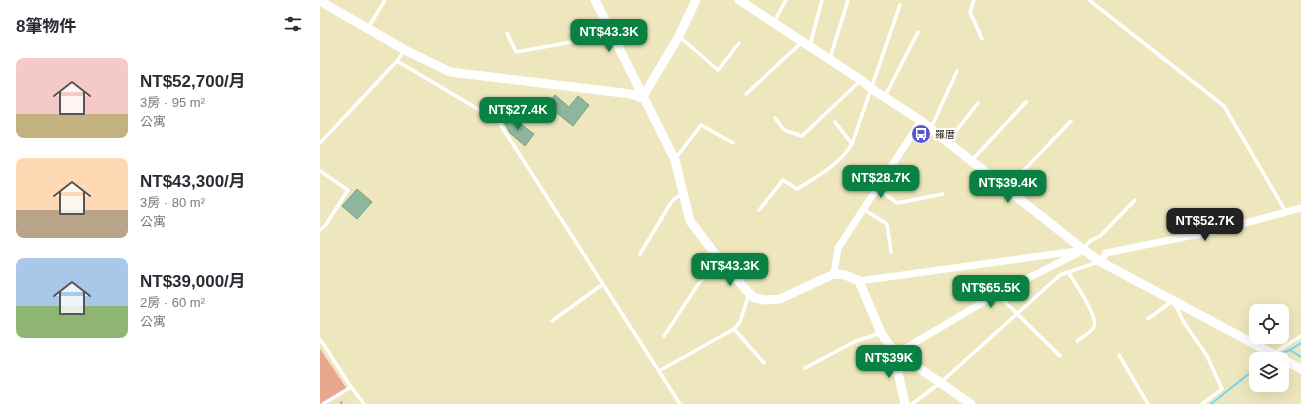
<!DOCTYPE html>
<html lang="zh-TW">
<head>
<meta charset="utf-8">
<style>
  body { margin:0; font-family:Arial,"Noto Sans TC",sans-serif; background:#f2f2f3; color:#2b2b33; height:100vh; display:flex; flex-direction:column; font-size:15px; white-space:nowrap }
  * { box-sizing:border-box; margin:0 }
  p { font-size:13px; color:#7c7c81 }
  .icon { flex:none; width:22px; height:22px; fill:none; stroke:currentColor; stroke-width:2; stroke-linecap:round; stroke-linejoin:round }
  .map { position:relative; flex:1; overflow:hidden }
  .details { display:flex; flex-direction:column; background:#fff; width:320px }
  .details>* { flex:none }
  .fabs { position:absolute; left:929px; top:304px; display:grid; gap:8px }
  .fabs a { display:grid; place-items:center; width:40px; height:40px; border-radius:8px; background:#fff; box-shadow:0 4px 16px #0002; font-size:20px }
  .price { position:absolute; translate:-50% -34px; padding:0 9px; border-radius:8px; background:#0b8043; color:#fff; font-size:13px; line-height:26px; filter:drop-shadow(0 1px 2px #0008) }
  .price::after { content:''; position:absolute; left:50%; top:24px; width:12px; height:9px; margin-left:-6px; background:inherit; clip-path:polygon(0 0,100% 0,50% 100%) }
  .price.current { background:#222; color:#fff }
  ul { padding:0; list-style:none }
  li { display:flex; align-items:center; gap:12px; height:100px; padding:0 16px }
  li span { display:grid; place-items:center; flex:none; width:112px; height:80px; border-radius:8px; color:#555 }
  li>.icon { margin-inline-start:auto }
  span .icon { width:48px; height:48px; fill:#fffc; stroke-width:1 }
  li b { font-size:17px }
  h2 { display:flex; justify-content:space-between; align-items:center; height:48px; padding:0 16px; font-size:17px }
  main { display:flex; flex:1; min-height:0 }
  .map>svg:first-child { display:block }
  .green { fill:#eaa790 }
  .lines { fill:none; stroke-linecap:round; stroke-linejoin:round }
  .stream { stroke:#6dd9f9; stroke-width:2 }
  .building { fill:#8eb69f; stroke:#789f88 }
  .path { stroke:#a09b7b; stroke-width:1.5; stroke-dasharray:3 3; stroke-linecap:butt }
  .lane { stroke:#fff; stroke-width:3.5 }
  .street { stroke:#fff; stroke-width:7 }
  .secondary { stroke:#fff; stroke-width:9 }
  .labels { text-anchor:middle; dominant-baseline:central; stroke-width:4; stroke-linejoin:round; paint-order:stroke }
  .poi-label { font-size:10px; fill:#282515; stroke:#fff; text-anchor:start }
</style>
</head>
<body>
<main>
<section class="details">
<h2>8筆物件<svg class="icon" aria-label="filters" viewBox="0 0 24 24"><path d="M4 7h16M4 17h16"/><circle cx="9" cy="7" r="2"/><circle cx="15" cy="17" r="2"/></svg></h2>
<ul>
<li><span style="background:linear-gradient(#f6c9c9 70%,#c2b280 0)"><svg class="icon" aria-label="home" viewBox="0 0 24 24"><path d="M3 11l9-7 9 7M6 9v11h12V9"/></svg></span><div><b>NT$52,700/月</b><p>3房 · 95 m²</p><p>公寓</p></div></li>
<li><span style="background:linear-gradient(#ffd9b3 65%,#b9a48a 0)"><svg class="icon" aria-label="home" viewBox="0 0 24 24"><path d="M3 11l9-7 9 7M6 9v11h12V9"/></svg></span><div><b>NT$43,300/月</b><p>3房 · 80 m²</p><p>公寓</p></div></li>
<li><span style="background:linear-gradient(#a9c7e8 60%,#8fb573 0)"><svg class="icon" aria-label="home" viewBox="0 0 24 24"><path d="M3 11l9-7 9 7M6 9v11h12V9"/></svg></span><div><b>NT$39,000/月</b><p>2房 · 60 m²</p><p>公寓</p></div></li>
</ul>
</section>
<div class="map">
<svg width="981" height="404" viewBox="0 0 981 404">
  <rect width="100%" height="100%" fill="#eee7bd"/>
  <polygon class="green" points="0,349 27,389 7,404 0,404"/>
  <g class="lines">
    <g class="stream">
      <polyline points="970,350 981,357"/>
      <polyline points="959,354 970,350 981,343"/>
      <polyline points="947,359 951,357"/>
      <polyline points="891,404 936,368"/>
    </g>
  </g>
  <g class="building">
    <polygon points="235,95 249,107 258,96 269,105 253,126 227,105"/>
    <polygon points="189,115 214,134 205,146 190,133 184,122"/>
    <polygon points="37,189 52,202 37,219 22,206"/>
  </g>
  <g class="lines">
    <polyline class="path" points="21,404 22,399"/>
    <g class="lane">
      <polyline points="654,0 650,12 662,39"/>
      <polyline points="769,0 904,106 966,212"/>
      <polyline points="454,22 466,0"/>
      <polyline points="48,28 65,0"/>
      <polyline points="187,33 196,52 291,35"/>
      <polyline points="360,37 398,70 419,43"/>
      <polyline points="490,45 502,0"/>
      <polyline points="84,51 77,61 178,121 360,404"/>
      <polyline points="510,58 528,0"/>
      <polyline points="426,94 482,42"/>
      <polyline points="565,96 598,32"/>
      <polyline points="455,118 464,130 482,136 540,81"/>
      <polyline points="515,122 532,144"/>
      <polyline points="611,128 637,71"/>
      <polyline points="628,141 658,103"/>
      <polyline points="0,143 77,61"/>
      <polyline points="355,159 381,125 413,143"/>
      <polyline points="652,160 706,102"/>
      <polyline points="0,171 28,190 5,226 0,230"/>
      <polyline points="557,188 577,203 623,194"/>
      <polyline points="687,188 751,121"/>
      <polyline points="543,209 567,224 571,252"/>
      <path d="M439 210 463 180 477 189C498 176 519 165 532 144L580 5"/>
      <polyline points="764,249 770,241 780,236 815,200"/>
      <polyline points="320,254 349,206 353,200 362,194"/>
      <path d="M748 272C754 281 779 318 774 327 771 333 762 337 757 341"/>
      <polyline points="677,294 740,356"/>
      <polyline points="855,304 863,321 887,356 902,389 882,404"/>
      <polyline points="828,319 852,301"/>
      <polyline points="232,321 283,284"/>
      <polyline points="414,329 444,363"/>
      <polyline points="344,336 379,283 401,264"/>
      <polyline points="0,339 31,387 44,404"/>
      <polyline points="954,353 981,336"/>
      <polyline points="799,355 828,404"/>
      <polyline points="485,368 536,341 561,333"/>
      <polyline points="339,371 414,329 420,322 429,294"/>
      <polyline points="3,404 31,387"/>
      <polyline points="592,404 620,383 740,275 778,262"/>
    </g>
    <g class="street">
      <polyline points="781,262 786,253 899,230 981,208"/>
      <polyline points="514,274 518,248 601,121"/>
      <polyline points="539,281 764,250"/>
      <polyline points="573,350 584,349 677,294 758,253"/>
    </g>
    <g class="secondary">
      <polyline points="275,0 355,160 370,221 402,263 429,293 435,298 445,300 460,299 514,274 525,275 539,281 561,333 573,350 651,404"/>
      <polyline points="419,0 541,80 552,89 601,121 764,250 781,262 981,369"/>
      <polyline points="0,1 85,50 130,72 311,94 322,98"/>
      <polyline points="322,98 359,36 376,0"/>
      <polyline points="573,350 585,404"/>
    </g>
  </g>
  <defs>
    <g id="bus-disc" transform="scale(1)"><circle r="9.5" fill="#5956ce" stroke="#fff"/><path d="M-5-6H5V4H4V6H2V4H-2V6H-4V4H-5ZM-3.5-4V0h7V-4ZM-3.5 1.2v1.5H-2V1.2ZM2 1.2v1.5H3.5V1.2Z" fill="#fff"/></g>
  </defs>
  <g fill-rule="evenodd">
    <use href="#bus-disc" x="601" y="134"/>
  </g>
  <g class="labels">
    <g class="poi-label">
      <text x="615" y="134">羅厝</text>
    </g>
  </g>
</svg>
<div class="fabs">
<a><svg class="icon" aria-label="locate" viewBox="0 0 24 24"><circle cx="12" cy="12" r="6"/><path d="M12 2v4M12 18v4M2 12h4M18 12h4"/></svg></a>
<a><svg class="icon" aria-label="layers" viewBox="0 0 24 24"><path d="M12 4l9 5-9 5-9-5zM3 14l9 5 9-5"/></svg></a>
</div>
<b class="price" style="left:289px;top:53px">NT$43.3K</b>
<b class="price" style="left:198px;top:131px">NT$27.4K</b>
<b class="price" style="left:561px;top:199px">NT$28.7K</b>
<b class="price" style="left:688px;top:204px">NT$39.4K</b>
<b class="price current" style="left:885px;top:242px">NT$52.7K</b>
<b class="price" style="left:410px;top:287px">NT$43.3K</b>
<b class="price" style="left:671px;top:309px">NT$65.5K</b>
<b class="price" style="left:569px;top:379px">NT$39K</b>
</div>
</main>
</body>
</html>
